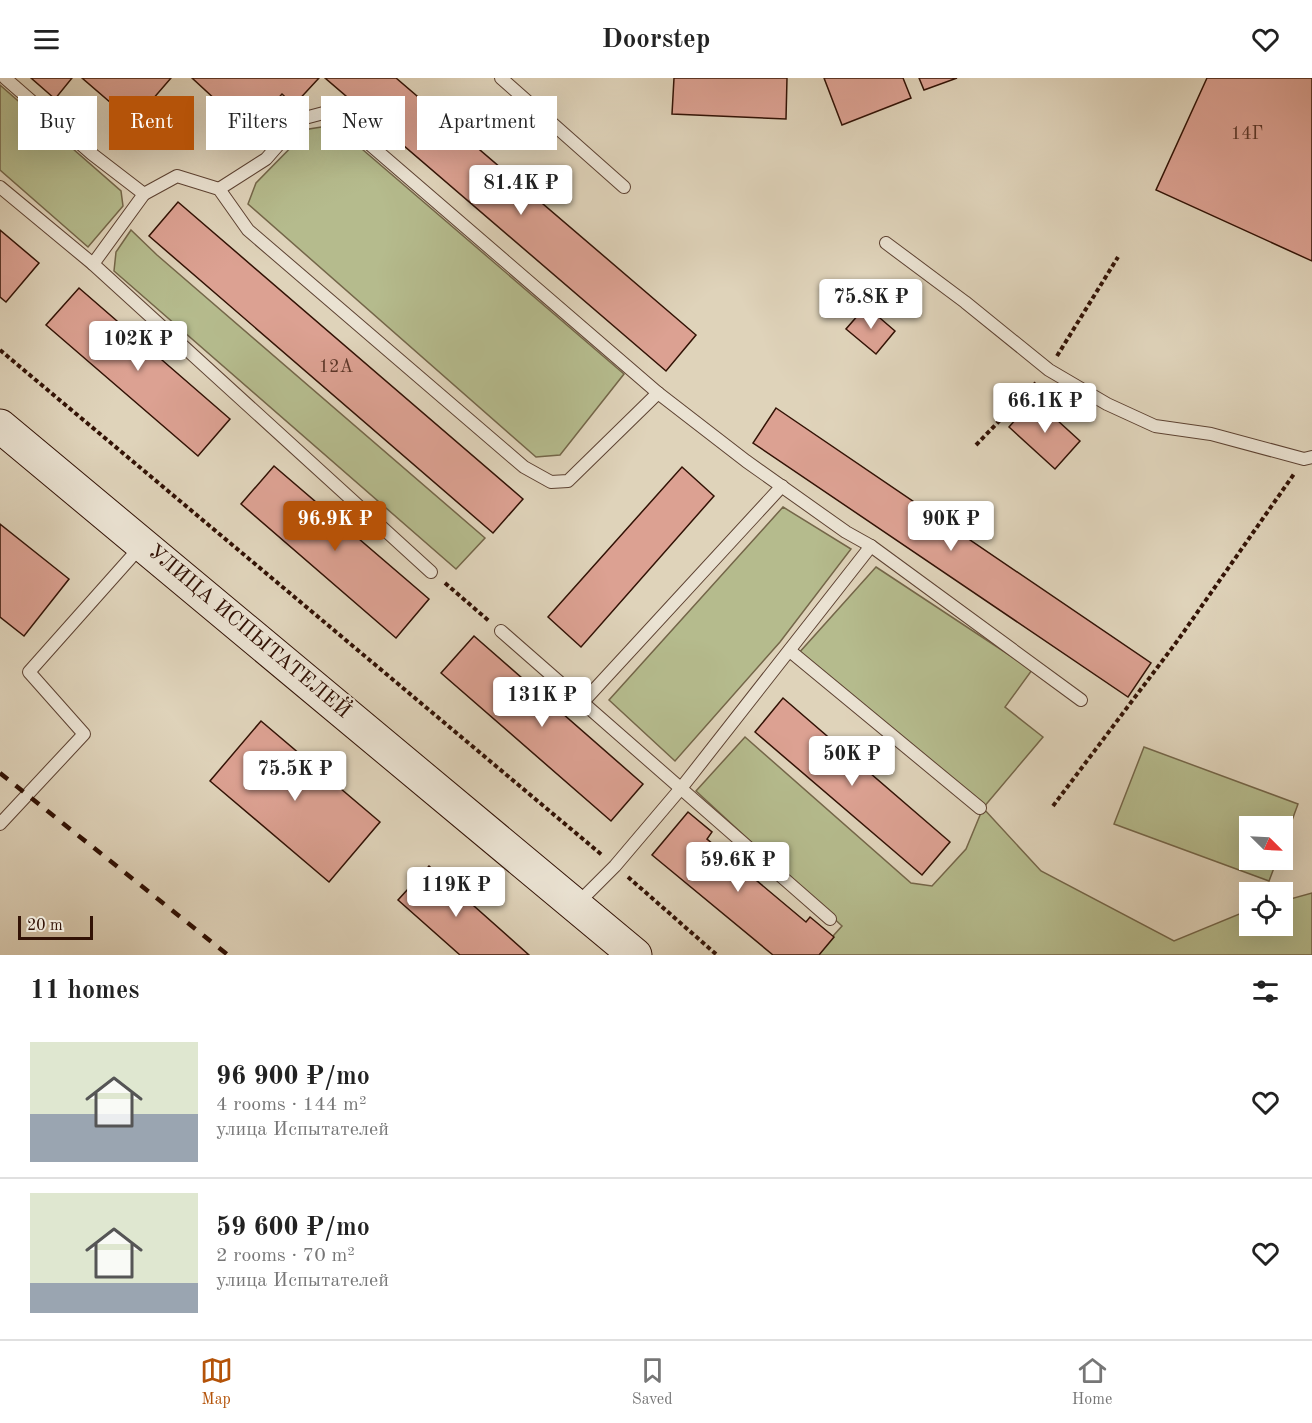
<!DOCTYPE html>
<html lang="en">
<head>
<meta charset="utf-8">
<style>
  body { margin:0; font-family:"Old Standard TT",serif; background:#f6f6f6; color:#222; height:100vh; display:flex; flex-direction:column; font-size:22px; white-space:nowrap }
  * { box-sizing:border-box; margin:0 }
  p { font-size:20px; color:#767676 }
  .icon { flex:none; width:33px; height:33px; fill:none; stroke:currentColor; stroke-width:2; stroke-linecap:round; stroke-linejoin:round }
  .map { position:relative; height:877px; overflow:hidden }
  .side { display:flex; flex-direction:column; background:#fff; flex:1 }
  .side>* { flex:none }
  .top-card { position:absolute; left:18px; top:18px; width:600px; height:54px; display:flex; gap:12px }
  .needle { width:39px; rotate:114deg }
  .fabs { position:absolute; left:1239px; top:738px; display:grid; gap:12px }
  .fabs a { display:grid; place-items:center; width:54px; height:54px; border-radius:0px; background:#fff; box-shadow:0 6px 24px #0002; font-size:30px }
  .scale { position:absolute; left:18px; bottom:15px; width:75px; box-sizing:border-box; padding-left:6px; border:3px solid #321205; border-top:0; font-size:16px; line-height:21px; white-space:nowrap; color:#321205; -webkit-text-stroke:4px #eae2d2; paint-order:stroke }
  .price { position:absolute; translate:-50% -51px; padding:0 14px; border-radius:6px; background:#fff; color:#222; font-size:20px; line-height:39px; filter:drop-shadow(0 2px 3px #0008) }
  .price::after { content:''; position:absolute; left:50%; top:36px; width:18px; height:14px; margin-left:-9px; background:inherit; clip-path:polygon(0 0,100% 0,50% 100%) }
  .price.active { background:#b45309; color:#fff }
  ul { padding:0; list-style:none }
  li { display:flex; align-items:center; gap:18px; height:150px; padding:0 30px }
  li+li { border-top:2px solid #e0e0e0 }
  li span { display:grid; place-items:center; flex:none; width:168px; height:120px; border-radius:0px; color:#555 }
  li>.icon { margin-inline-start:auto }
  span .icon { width:72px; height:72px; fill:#fffc; stroke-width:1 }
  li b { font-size:26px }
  h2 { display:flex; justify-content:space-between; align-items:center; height:72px; padding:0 30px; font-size:26px }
  .chip { padding:0 21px; border-radius:0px; background:#fff; box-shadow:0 6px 24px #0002; font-size:21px; line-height:54px }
  .chip.active { background:#b45309; color:#fff }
  header { display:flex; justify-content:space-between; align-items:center; height:78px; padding:0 30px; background:#fff; font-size:27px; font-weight:700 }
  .tabs { display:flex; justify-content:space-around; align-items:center; height:84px; border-top:2px solid #e0e0e0; background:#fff; font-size:16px; color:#767676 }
  .tabs a { display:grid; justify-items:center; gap:3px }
  .tabs .active { color:#b45309 }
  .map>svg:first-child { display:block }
  .green { fill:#b5bb8d; stroke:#746649; stroke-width:1.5 }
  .building { fill:#dca192; stroke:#321205; stroke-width:1.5 }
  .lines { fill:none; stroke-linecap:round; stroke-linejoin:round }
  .service-casing { stroke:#5d4232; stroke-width:14 }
  .secondary-casing { stroke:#321205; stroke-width:35 }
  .path { stroke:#321205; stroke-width:4; stroke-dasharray:4.5 3; stroke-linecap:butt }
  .service { stroke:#eae2d2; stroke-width:12 }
  .secondary { stroke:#eae2d2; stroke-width:33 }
  .rail { stroke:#321205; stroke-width:4.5; stroke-dasharray:10 10; stroke-linecap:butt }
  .labels { text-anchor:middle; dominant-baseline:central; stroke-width:4.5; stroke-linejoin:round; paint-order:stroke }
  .number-label { font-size:18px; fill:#5c3628 }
  .street-label { font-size:21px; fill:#321205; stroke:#eae2d2 }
</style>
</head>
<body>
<header><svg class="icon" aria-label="menu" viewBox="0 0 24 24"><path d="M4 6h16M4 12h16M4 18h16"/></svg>Doorstep<svg class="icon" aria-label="heart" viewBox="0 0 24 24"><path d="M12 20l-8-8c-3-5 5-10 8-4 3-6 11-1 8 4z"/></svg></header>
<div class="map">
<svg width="1312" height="877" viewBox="0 0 1312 877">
  <rect width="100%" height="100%" fill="#dfd3ba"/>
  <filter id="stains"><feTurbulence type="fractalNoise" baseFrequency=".00333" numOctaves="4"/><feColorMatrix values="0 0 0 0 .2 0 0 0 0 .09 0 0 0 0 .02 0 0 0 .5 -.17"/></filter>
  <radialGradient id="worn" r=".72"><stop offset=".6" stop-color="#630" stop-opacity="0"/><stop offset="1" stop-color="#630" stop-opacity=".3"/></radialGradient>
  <g class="green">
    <polygon points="0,7 121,113 123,128 88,169 0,92"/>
    <polygon points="334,47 624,296 560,377 536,379 248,126 256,105 309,51"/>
    <polygon points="131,152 157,177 485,460 456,491 114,193 116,174"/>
    <polygon points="783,429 851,471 780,564 675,683 609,622"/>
    <polygon points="876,489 1032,592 1005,629 1043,659 983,730 1041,793 1174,863 1249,832 1250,848 1282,848 1283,823 1312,815 1312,877 816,877 842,848 696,713 745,659 911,805 932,808 966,771 983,730 798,576"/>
    <polygon points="1144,669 1298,726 1283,767 1282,748 1250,748 1250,782 1277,782 1269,803 1114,746"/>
  </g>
  <g class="building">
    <polygon points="31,0 72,0 55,21"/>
    <polygon points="82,0 171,0 133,44"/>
    <polygon points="192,0 319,0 294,27 282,16 262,38 245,21 231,36"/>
    <polygon points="325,0 396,0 696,257 666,293"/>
    <polygon points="674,0 787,0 786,41 672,36"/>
    <polygon points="824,0 903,0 911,20 842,47"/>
    <polygon points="919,0 957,0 924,12"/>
    <polygon points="1207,0 1312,0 1312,183 1156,112"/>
    <polygon points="178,124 523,421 493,455 149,158"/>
    <polygon points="0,152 39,185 6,224 0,219"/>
    <polygon points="79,210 230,341 198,378 46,247"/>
    <polygon points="866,228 895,253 876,276 846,251"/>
    <polygon points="1034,321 1080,363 1055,391 1009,349"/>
    <polygon points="776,330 1151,585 1128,619 753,365"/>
    <polygon points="274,388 429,521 396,560 241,426"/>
    <polygon points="682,389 714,418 581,569 548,539"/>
    <polygon points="0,446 69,501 24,558 0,539"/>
    <polygon points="474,558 643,706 611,743 441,595"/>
    <polygon points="783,620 950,764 922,797 755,654"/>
    <polygon points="261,643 380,744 329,804 210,703"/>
    <polygon points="688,734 712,754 707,761 806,844 810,839 834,859 819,877 773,877 652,777"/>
    <polygon points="429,788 529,877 460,877 398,822"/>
  </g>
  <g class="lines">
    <g class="service-casing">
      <g id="service">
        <polyline points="5,0 92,76 144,116 177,98 219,111 248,152 524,389 551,404 568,403 658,315"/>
        <polyline points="501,0 624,109"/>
        <polyline points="0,109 93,186"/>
        <polyline points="219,111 266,81 301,41 331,33 658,315 746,383 846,454 871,468"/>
        <polyline points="144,116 93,186 431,494"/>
        <polyline points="886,165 965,224 1049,292 1107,326 1155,348 1211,356 1304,381 1312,379"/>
        <polyline points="501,553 830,841"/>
        <polyline points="790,573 980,730"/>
        <polyline points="583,624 782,408"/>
        <polyline points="0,746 84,656 29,594 142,467"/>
        <polyline points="576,827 615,788 682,709 871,468 1081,622"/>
      </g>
    </g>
    <g class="secondary-casing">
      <polyline id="secondary" points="0,348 635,877"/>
    </g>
    <g class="path">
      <polyline points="0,272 602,777"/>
      <polyline points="1057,278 1118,179"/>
      <polyline points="976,367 1036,305"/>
      <polyline points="445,505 489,543"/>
      <polyline points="1053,728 1178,562 1294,396"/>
      <polyline points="628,799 717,877"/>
    </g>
    <use href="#service" class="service"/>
    <use href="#secondary" class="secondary"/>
    <polyline class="rail" points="0,695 228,877"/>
  </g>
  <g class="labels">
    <g class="number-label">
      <text x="1247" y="56">14Г</text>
      <text x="336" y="289">12А</text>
    </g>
    <g class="street-label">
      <text transform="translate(249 554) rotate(40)">УЛИЦА ИСПЫТАТЕЛЕЙ</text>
    </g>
  </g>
  <rect width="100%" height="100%" filter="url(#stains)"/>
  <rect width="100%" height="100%" fill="url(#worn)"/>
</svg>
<div class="fabs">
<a><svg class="needle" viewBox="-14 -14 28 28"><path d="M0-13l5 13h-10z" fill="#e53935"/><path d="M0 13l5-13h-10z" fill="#767676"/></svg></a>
<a><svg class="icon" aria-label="locate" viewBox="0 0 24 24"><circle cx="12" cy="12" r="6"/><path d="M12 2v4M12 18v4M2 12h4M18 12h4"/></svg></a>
</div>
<div class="scale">20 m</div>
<b class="price" style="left:521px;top:138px">81.4K ₽</b>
<b class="price" style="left:871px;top:252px">75.8K ₽</b>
<b class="price" style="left:138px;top:294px">102K ₽</b>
<b class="price" style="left:1045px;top:356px">66.1K ₽</b>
<b class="price active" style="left:335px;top:474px">96.9K ₽</b>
<b class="price" style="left:951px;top:474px">90K ₽</b>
<b class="price" style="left:542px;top:650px">131K ₽</b>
<b class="price" style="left:852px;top:709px">50K ₽</b>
<b class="price" style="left:295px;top:724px">75.5K ₽</b>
<b class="price" style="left:738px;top:815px">59.6K ₽</b>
<b class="price" style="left:456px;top:840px">119K ₽</b>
<div class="top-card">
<a class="chip">Buy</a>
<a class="chip active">Rent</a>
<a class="chip">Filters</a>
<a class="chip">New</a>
<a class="chip">Apartment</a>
</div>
</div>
<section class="side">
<h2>11 homes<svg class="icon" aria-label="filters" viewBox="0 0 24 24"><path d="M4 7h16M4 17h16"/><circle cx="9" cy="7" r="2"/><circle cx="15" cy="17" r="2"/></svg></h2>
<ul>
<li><span style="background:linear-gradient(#dfe7d0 60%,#9aa5b1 0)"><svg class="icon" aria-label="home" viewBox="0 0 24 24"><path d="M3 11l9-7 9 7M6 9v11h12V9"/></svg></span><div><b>96 900 ₽/mo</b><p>4 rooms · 144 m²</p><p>улица Испытателей</p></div><svg class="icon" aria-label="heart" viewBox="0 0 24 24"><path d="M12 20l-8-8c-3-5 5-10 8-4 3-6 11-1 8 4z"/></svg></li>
<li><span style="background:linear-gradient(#dfe7d0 75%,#9aa5b1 0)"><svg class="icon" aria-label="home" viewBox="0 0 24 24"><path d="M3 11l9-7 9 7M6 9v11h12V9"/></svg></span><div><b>59 600 ₽/mo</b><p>2 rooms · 70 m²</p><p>улица Испытателей</p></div><svg class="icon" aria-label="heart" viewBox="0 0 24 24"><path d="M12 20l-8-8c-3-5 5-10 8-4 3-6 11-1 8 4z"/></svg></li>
</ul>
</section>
<nav class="tabs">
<a class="active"><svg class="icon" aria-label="map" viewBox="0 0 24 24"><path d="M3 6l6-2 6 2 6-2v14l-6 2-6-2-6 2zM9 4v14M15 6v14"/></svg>Map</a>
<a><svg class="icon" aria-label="saved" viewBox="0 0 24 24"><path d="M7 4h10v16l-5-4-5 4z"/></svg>Saved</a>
<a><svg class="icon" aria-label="home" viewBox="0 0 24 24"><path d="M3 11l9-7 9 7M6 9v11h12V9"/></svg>Home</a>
</nav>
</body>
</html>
